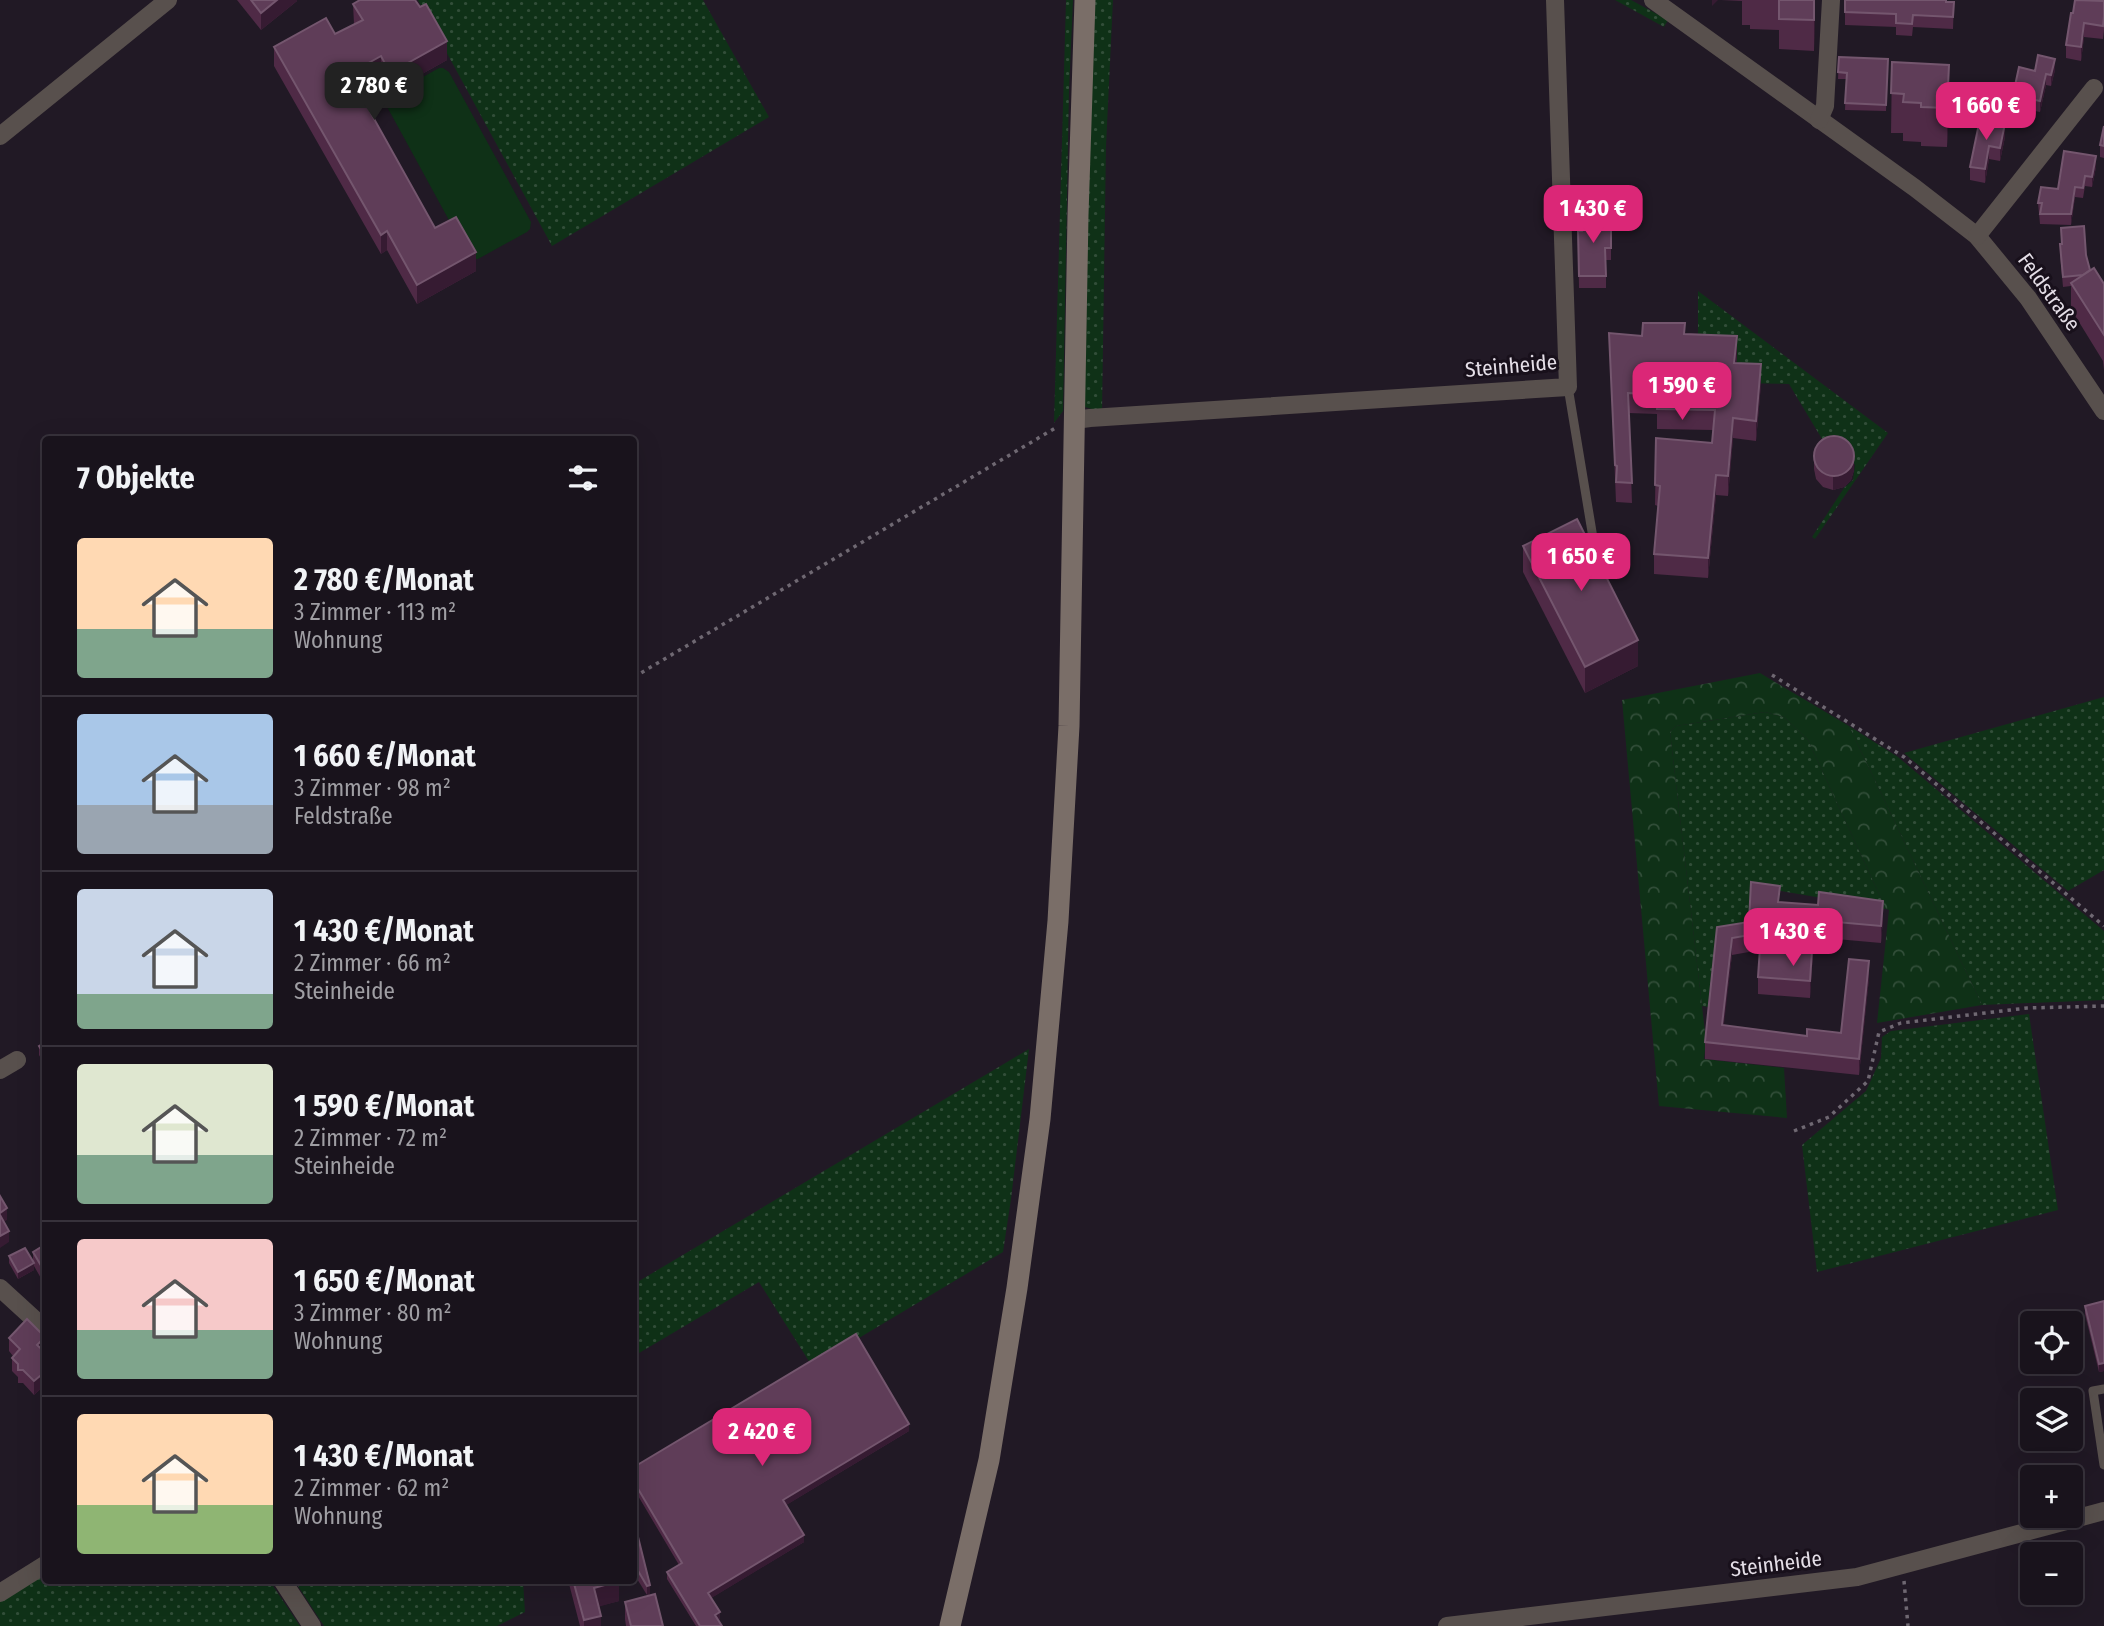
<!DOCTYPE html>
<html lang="de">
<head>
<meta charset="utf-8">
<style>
  body { margin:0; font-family:"Fira Sans Condensed",sans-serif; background:#221c25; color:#f1f3f6; height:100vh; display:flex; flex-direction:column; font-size:26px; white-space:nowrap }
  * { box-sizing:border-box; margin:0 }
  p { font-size:23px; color:#9f9ea3 }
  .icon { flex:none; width:38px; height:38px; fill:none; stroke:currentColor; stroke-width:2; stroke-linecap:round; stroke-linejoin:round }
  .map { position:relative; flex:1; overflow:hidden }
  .side { position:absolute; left:42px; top:436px; width:595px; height:1148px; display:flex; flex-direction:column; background:#19131c; border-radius:7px; box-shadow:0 7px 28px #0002,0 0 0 2px #37323b }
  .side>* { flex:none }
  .fabs { position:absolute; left:2020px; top:1311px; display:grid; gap:14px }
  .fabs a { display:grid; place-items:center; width:63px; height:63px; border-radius:7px; background:#19131c; box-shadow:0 7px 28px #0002,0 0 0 2px #37323b; font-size:35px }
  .price { position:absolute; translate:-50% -60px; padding:0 16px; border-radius:14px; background:#db2777; color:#fff; font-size:23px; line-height:46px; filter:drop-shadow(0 2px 4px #0008) }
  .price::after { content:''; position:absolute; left:50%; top:42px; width:21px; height:16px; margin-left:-10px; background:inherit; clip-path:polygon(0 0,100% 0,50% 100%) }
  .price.on { background:#222; color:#fff }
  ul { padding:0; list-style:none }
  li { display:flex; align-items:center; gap:21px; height:175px; padding:0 35px }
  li+li { border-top:2px solid #37323b }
  li span { display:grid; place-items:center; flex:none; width:196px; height:140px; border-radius:7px; color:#555 }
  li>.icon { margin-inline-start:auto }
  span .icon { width:84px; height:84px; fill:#fffc; stroke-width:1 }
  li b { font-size:30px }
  h2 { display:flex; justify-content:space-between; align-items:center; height:84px; padding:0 35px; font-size:30px }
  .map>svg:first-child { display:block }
  .grass { fill:url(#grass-dots) }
  .forest { fill:url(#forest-crowns) }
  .pitch { fill:#0f3117 }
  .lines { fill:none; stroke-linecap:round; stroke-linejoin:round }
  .path { stroke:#6f6872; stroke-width:3.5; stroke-dasharray:3.5 5; stroke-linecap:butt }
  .lane { stroke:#58504d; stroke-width:9 }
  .street { stroke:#58504d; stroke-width:18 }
  .secondary { stroke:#7a6e68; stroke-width:21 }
  .wall { fill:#4f2a46 }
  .shaded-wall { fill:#361b32 }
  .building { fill:#5f3d58; stroke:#74566e; stroke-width:2 }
  .labels { text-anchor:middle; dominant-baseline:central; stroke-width:6; stroke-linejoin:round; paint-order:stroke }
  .street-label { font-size:21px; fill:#e5dfe8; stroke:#18101b }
</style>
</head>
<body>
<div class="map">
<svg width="2104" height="1626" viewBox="0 0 2104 1626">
  <defs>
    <pattern id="grass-dots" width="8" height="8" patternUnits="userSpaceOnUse" patternTransform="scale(1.75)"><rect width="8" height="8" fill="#0f3117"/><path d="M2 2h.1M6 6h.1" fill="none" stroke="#324e39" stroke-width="1.8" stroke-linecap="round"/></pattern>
    <pattern id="forest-crowns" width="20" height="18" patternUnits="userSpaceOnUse" patternTransform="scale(1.75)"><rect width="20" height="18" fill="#0f3117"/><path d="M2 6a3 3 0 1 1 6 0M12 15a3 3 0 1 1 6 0" fill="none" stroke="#324e39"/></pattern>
  </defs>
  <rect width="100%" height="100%" fill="#211925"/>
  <g class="grass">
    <polygon points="418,0 703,0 769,117 552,246"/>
    <polygon points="1066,0 1073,0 1069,90 1063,411 1054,423"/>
    <polygon points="1091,0 1113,0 1106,146 1102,412 1085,407 1082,397"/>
    <polygon points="1615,0 1631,0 1668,20 1664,27"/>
    <polygon points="1698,291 1888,433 1815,539 1812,537 1844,488 1853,480 1855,465 1847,452 1828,449 1789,384 1735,383 1737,354 1698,353"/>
    <polygon points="2104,697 2104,870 2068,891 1904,753"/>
    <polygon points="1765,712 1784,717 1808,740 1886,909 1751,886 1748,937 1715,943 1708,1007 1702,1006 1670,732 1676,726"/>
    <polygon points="1849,726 1898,757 2104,931 2104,1000 1982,1005"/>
    <polygon points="2029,1014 2058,1210 1817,1272 1802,1145 1866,1091 1881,1058 1882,1037 1891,1031"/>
    <polygon points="1029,1049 1011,1199 1003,1252 812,1366 759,1282 634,1356 634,1284"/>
    <polygon points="45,1569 46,1580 269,1580 300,1626 0,1626 0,1598"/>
    <polygon points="294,1580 523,1580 525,1612 497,1626 324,1626"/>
  </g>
  <polygon class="forest" points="1760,673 1849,726 1982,1005 1877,1023 1889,910 1886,909 1808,740 1784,717 1765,712 1676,726 1670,732 1702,1006 1706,1041 1704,1059 1784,1068 1787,1118 1659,1106 1622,700"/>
  <polygon class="pitch" points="439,68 443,68 449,72 531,222 530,229 527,232 478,259 475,259 468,255 385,103 389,96"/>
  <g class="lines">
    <g class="path">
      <polyline points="1772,675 1904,757 2104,926"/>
      <polyline points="634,677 1057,427"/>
      <polyline points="1794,1131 1829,1117 1868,1081 1879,1032 1901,1023 2027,1008 2104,1006"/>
      <polyline points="1904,1581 1908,1626"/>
    </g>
    <g class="lane">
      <polyline points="1568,387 1598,568"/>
      <polyline points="2104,1389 2093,1391 2104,1465"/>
    </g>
    <g class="street">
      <polyline points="1653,0 1915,188 1977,236 2028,298 2104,411"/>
      <polyline points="1819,120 1825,106 1831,0"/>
      <polyline points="0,136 168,0"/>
      <polyline points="1977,236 2094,88"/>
      <polyline points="1075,420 1090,418 1568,387 1555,0"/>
      <polyline points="0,1070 17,1060"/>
      <polyline points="0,1288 46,1330"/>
      <polyline points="282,1580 312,1626"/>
      <polyline points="0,1593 46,1564"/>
      <polyline points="1447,1626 1857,1577 2104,1511"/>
    </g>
    <polyline class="secondary" points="950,1626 989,1460 1017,1288 1040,1119 1058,921 1069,726 1078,215 1085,0"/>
  </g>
  <g class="wall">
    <polygon points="237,0 297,0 297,1 261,30"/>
    <polygon points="1721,0 1815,0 1814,51 1779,49 1779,30 1750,29 1750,25 1742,25 1742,1"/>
    <polygon points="1845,0 1954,2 1953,29 1913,27 1912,36 1896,35 1896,27 1845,25"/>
    <polygon points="2104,1 2104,30 2103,39 2084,37 2081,61 2066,58 2066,45 2073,13"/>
    <polygon points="353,4 447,60 390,92 381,75 357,88 435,228 476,271 417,304 387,250 381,254 274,66 274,47 335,34 354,24"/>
    <polygon points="1839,57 1888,59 1886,111 1845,110 1846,79 1838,79"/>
    <polygon points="1892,62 1949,104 1947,147 1921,146 1921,142 1903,141 1903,133 1891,133"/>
    <polygon points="2055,70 2051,86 2046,85 2040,112 2013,107 2013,95 2035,71"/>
    <polygon points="1980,119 2005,137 2000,161 1989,159 1985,183 1970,180 1970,167"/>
    <polygon points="2104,126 2104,158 2100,157 2100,145"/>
    <polygon points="2096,167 2092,187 2085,186 2083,198 2075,197 2071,225 2040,224 2038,203 2058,189"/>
    <polygon points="2061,228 2086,255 2090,270 2104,284 2104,370 2103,361 2071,309 2071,286 2063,287 2060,254 2060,244 2061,244"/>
    <polygon points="1605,230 1611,248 1611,260 1606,260 1606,288 1579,288 1578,231"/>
    <polygon points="1609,333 1642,336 1685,334 1737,356 1736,363 1761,384 1756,441 1733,438 1728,496 1716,495 1708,578 1654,574 1654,554 1658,506 1655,505 1656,438 1712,443 1713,430 1657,429 1657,414 1629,413 1632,503 1616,502"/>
    <polygon points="1814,456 1854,470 1851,480 1844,487 1833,490 1823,487 1816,479 1814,469"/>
    <polygon points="1523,546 1638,666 1585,693 1523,572"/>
    <polygon points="1780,902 1883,918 1881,943 1814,937 1810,998 1758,994 1758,977 1760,950 1732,955 1723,1026 1807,1036 1841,1033 1869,978 1859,1075 1705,1059 1705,1042 1717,927 1749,922"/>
    <polygon points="46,1042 46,1067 39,1055 39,1046"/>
    <polygon points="46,1244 46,1287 34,1266 34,1270 18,1279 9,1263 9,1256 33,1261 33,1252"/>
    <polygon points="2104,1301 2104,1371 2099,1372 2085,1314 2085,1306"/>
    <polygon points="9,1338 45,1350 44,1352 46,1353 46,1384 34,1395 23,1383 18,1383 18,1377 12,1371 12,1358 13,1356 9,1351"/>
    <polygon points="909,1431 786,1505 804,1542 711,1598 720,1619 718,1620 722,1626 696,1626 667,1579 667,1572 679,1565 634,1489 634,1467"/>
    <polygon points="634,1530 650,1594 647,1595 634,1574"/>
    <polygon points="568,1580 619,1580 619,1601 599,1606 601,1626 580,1626"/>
    <polygon points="625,1602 663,1626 626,1626 625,1619"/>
  </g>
  <g class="shaded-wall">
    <polygon points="277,0 297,0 297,1 261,30 261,13"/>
    <polygon points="1712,0 1718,0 1712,6"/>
    <polygon points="1814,0 1815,17 1814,51"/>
    <polygon points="2084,23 2084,37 2081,61 2081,47"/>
    <polygon points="447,41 447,60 390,92 390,73"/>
    <polygon points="381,56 381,75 349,93 349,74"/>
    <polygon points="2055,59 2055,70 2051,86 2051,75"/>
    <polygon points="1949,65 1949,104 1947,147 1947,108"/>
    <polygon points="2046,74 2046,85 2040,112 2040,101"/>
    <polygon points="2005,123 2005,137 2000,161 2000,148"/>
    <polygon points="1989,146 1989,159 1985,183 1985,169"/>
    <polygon points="2096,156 2096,167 2092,187 2092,177"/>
    <polygon points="2075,187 2075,197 2071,225 2071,214"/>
    <polygon points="387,231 387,250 381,254 381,235"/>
    <polygon points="476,252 476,271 417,304 417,285"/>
    <polygon points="1737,336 1737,356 1734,383 1734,363"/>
    <polygon points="1761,364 1761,384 1756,441 1756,421"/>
    <polygon points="1733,418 1733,438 1728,496 1728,476"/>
    <polygon points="1854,456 1854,470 1851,480 1844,487 1833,490 1833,476"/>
    <polygon points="1716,475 1716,495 1708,578 1708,558"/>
    <polygon points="1638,640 1638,666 1585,693 1585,667"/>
    <polygon points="1883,901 1883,918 1881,943 1881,926"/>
    <polygon points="1814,920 1814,937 1810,998 1810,981"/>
    <polygon points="1732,938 1732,955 1722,1042 1722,1025"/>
    <polygon points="1869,961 1869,978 1859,1075 1859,1059"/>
    <polygon points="7,1208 7,1220 0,1224 0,1213"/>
    <polygon points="9,1231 9,1242 0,1248 0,1236"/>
    <polygon points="34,1263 34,1270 18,1279 18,1272"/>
    <polygon points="45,1337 45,1350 37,1358 37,1345"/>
    <polygon points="2104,1363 2104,1371 2099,1372 2099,1364"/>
    <polygon points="46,1371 46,1384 34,1395 34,1381"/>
    <polygon points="909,1424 909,1431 783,1507 783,1500"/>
    <polygon points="804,1535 804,1542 708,1600 708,1593"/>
    <polygon points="619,1581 619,1601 594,1608 594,1588"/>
    <polygon points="650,1585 650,1594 647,1595 647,1586"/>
    <polygon points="720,1612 720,1619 715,1622 715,1615"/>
    <polygon points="601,1616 601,1626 584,1626 584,1620"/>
  </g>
  <g class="building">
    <polygon points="251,0 277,0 261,13"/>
    <polygon points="360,0 415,0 420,7 426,4 447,41 390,73 381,56 349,74 435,228 456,217 476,252 417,285 387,231 381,235 274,47 326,18 335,34 363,20 353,4"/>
    <polygon points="1779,0 1814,0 1814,20 1779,19"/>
    <polygon points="1845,0 1946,0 1946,2 1954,2 1953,17 1913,15 1912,24 1896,23 1896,14 1845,12"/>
    <polygon points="2075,0 2104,1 2104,16 2103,26 2084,23 2081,47 2066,45 2071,13 2073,13"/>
    <polygon points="2038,55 2055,59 2051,75 2046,74 2040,101 2013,95 2019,67 2035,71"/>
    <polygon points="1839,57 1888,59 1886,105 1845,103 1847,73 1838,72"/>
    <polygon points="1892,62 1949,65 1947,108 1921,107 1921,103 1903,102 1904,94 1891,93"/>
    <polygon points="1980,119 2005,123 2000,148 1989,146 1985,169 1970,167"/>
    <polygon points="2104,126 2104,146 2100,145"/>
    <polygon points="2064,151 2096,156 2092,177 2085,176 2083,188 2075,187 2071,214 2040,214 2042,203 2038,203 2041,187 2058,189"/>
    <polygon points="1581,213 1604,213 1605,230 1611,230 1611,248 1605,248 1606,276 1579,276 1578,231 1582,231"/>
    <polygon points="2084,226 2086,255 2090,270 2083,275 2063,277 2060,244 2062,244 2061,228"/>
    <polygon points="2094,268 2104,284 2104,335 2071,283"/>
    <polygon points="1643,323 1685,323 1684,334 1737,336 1734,363 1761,364 1756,421 1733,418 1728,476 1716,475 1708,558 1654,554 1660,486 1655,485 1656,438 1712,443 1715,410 1657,409 1657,394 1628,393 1632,483 1616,482 1617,466 1615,465 1609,333 1642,336"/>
    <circle cx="1834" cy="456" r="20"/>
    <polygon points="1577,519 1638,640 1585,667 1523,546"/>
    <polygon points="1751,882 1780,886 1778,902 1818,905 1819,892 1883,901 1881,926 1814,920 1810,981 1758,977 1761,933 1732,938 1722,1025 1807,1036 1807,1029 1841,1033 1849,959 1869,961 1859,1059 1705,1042 1717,927 1749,922"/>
    <polygon points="46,1042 46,1057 39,1046"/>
    <polygon points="0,1196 7,1208 0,1213"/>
    <polygon points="0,1215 9,1231 0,1236"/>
    <polygon points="46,1244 46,1274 33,1252"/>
    <polygon points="25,1248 34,1263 18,1272 9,1256"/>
    <polygon points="2104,1301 2104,1363 2099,1364 2085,1306"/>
    <polygon points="27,1319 45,1337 37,1345 46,1353 46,1371 34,1381 23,1370 18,1370 18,1364 12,1358 20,1349 9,1338"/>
    <polygon points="856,1334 909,1424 783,1500 804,1535 708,1593 720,1612 715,1615 722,1626 700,1626 667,1572 682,1563 634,1482 634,1467"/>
    <polygon points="634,1530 638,1537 650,1585 647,1586 634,1564"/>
    <polygon points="573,1580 619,1580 619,1581 594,1588 601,1616 584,1620"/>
    <polygon points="655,1594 663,1626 631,1626 625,1602"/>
  </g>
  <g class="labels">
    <g class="street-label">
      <text transform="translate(2049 292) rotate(54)">Feldstraße</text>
      <text transform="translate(1511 366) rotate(-5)">Steinheide</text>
      <text transform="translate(1776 1564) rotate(-7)">Steinheide</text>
    </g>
  </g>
</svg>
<div class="fabs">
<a><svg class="icon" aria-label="locate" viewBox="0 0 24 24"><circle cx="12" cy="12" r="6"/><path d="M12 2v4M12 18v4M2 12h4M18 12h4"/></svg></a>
<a><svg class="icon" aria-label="layers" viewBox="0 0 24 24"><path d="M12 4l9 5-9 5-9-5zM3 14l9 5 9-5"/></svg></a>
<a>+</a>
<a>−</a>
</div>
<b class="price on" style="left:374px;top:122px">2 780 €</b>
<b class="price" style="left:1986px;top:142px">1 660 €</b>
<b class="price" style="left:1593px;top:245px">1 430 €</b>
<b class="price" style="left:1682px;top:422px">1 590 €</b>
<b class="price" style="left:1581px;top:593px">1 650 €</b>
<b class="price" style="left:1793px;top:968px">1 430 €</b>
<b class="price" style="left:762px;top:1468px">2 420 €</b>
<section class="side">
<h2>7 Objekte<svg class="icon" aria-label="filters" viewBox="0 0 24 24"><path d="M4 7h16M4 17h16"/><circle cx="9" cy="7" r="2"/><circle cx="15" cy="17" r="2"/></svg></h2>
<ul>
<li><span style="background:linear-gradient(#ffd9b3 65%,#7fa58c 0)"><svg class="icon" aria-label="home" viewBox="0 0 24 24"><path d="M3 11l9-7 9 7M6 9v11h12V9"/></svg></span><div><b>2 780 €/Monat</b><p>3 Zimmer · 113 m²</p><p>Wohnung</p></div></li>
<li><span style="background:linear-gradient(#a9c7e8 65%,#9aa5b1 0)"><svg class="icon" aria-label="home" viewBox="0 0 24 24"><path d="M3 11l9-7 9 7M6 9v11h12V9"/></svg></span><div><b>1 660 €/Monat</b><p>3 Zimmer · 98 m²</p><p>Feldstraße</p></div></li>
<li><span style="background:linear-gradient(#c9d6e8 75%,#7fa58c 0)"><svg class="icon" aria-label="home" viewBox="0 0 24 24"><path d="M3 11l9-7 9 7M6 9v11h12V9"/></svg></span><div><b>1 430 €/Monat</b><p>2 Zimmer · 66 m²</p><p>Steinheide</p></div></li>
<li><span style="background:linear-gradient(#dfe7d0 65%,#7fa58c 0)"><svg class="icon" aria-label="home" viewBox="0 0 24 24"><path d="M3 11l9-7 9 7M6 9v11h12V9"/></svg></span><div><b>1 590 €/Monat</b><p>2 Zimmer · 72 m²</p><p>Steinheide</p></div></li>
<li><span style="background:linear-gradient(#f6c9c9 65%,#7fa58c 0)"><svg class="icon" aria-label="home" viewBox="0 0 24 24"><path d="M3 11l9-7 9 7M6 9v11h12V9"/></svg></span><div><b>1 650 €/Monat</b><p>3 Zimmer · 80 m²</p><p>Wohnung</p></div></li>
<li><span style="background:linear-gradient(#ffd9b3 65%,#8fb573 0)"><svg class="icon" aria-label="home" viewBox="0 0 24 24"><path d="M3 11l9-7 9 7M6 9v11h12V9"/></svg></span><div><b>1 430 €/Monat</b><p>2 Zimmer · 62 m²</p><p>Wohnung</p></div></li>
</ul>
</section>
</div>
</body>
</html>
